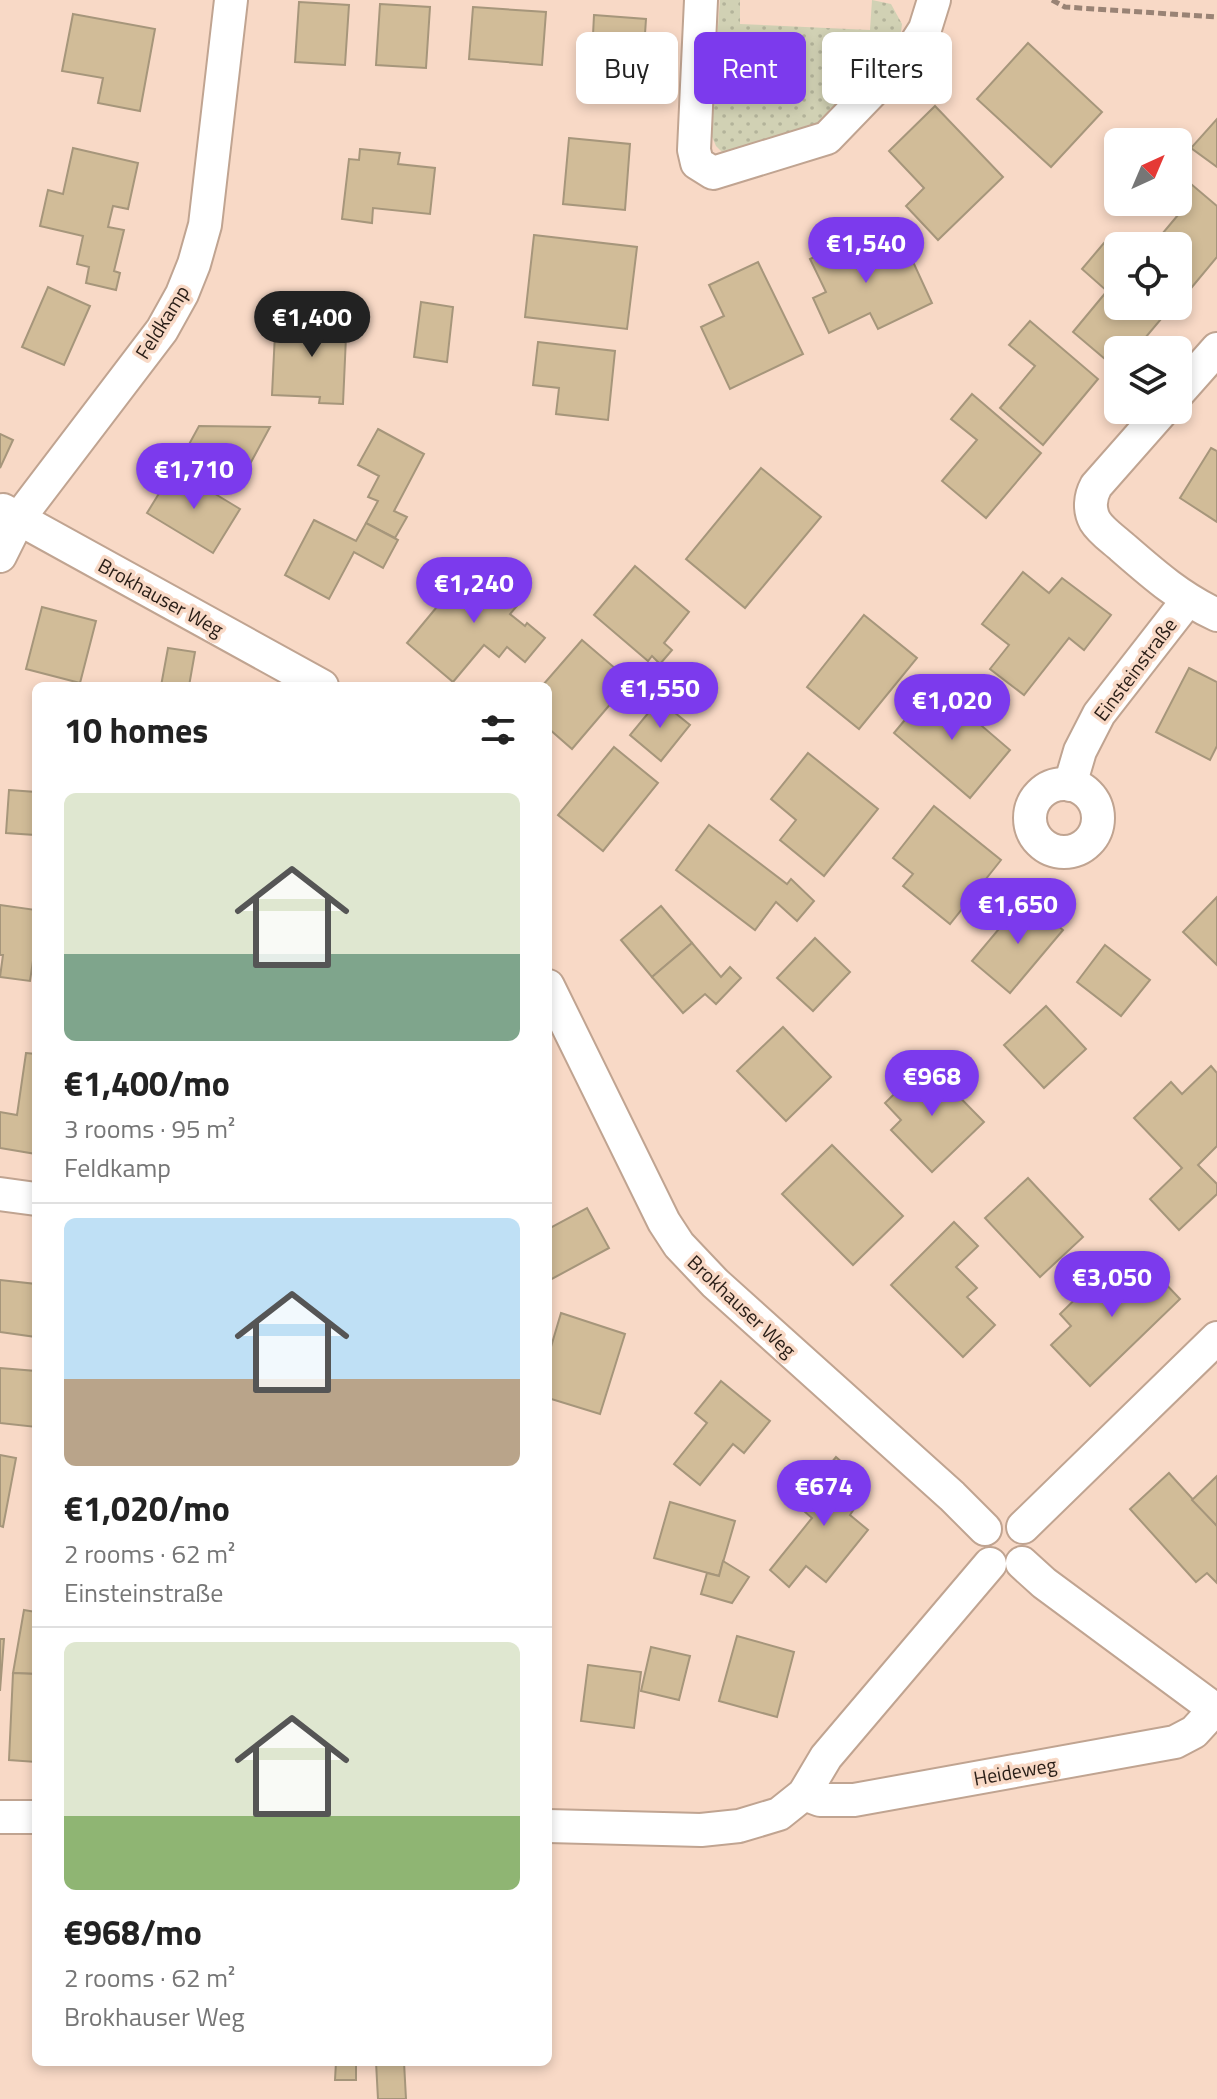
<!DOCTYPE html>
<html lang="en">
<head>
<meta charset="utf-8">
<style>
  body { margin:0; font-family:"Titillium Web",sans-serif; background:#f6f6f6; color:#222; height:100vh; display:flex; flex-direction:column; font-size:30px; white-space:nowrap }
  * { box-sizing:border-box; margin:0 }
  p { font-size:26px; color:#767676 }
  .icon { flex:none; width:44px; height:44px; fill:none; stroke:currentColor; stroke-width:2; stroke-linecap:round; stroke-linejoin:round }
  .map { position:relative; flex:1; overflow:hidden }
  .sheet { position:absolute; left:32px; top:682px; width:520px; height:1384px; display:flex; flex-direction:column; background:#fff; border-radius:12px; box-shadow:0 4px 12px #0003 }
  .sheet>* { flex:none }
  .banner { position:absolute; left:576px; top:32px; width:520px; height:72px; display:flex; gap:16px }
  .needle { width:52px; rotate:44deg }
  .buttons { position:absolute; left:1104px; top:128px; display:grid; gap:16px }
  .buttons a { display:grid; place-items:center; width:88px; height:88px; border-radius:12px; background:#fff; box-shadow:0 4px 12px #0003; font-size:40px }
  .price { position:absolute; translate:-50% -68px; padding:0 18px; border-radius:28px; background:#7c3aed; color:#fff; font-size:26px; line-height:52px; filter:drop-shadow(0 2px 4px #0008) }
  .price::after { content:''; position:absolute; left:50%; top:48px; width:24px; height:18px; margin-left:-12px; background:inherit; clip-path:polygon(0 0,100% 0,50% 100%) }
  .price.current { background:#222; color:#fff }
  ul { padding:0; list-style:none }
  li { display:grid; align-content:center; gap:16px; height:424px; padding:0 32px }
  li+li { border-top:2px solid #e0e0e0 }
  li span { display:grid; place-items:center; height:248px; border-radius:12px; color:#555 }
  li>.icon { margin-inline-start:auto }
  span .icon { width:144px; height:144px; fill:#fffc; stroke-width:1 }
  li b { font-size:34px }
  h2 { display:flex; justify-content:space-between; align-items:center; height:96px; padding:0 32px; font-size:34px }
  .pill { padding:0 28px; border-radius:12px; background:#fff; box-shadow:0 4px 12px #0003; font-size:28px; line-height:72px }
  .pill.current { background:#7c3aed; color:#fff }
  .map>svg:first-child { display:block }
  .grass { fill:url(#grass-dots) }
  .building { fill:#d1bc98; stroke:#a6967b; stroke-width:2 }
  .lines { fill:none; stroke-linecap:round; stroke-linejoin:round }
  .street-casing { stroke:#c0a491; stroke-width:36 }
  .path { stroke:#998375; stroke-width:5; stroke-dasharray:8 4; stroke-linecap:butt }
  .street { stroke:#fff; stroke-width:32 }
  .labels { text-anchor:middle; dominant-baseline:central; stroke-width:7; stroke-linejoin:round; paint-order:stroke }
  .street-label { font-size:20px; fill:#291e17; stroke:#f8d9c6 }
</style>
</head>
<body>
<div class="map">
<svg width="1217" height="2099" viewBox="0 0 1217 2099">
  <defs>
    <pattern id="grass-dots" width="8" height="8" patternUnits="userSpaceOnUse" patternTransform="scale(2)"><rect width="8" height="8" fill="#d1d1b4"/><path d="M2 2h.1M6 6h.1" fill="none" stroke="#b3b39a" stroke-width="1.8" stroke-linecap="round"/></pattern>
  </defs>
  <rect width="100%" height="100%" fill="#f8d9c6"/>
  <polygon class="grass" points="720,0 740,0 740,24 870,30 872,0 891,4 902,24 900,40 820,122 724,154 716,146 710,132"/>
  <g class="building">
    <polygon points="299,2 349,5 345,65 295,62"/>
    <polygon points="380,4 430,7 426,68 376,65"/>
    <polygon points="473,7 546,12 542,65 469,59"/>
    <polygon points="73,14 155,29 140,111 98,103 103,78 62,71"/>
    <polygon points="594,15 646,19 642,79 591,75"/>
    <polygon points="1028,43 1102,112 1051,167 977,99"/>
    <polygon points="935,106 1003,177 938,240 906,206 924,188 889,151"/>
    <polygon points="1217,119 1217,167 1191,148"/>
    <polygon points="569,138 630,144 625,210 563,204"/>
    <polygon points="73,148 138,163 128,209 113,206 108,227 124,230 114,271 120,273 116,290 86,283 89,267 77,264 83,236 40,226 48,190 63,194"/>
    <polygon points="360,149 400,153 398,164 435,168 430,214 373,208 372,223 342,219 349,159 359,160"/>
    <polygon points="1178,173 1217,206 1217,257 1187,293 1178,286 1178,246 1152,246 1178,215 1163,202 1178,202"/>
    <polygon points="867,232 883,266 909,253 932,303 878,329 870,313 829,333 813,298 826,292 810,259"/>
    <polygon points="534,235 637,247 627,329 525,317"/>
    <polygon points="1104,243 1118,255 1118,306 1172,306 1135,350 1118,350 1118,370 1073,332 1107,291 1082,269"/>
    <polygon points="758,262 803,354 730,389 701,327 724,316 709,285"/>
    <polygon points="48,287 90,306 64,365 22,347"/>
    <polygon points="421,302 453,307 447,362 414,357"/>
    <polygon points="305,311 347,314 343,404 319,403 320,397 272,395 275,333 303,335"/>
    <polygon points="1030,321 1098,379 1043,445 1000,408 1035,366 1009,345"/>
    <polygon points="538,342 615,351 608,420 556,414 559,388 533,385"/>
    <polygon points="972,394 1041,453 986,518 942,481 977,440 951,419"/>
    <polygon points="199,426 270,427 243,477 187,448"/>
    <polygon points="378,429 424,454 394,511 407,517 395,538 366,523 378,501 368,497 379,476 358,465"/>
    <polygon points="0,434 13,440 0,468"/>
    <polygon points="1211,448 1217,451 1217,522 1180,498"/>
    <polygon points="761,468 821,517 745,608 686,559"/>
    <polygon points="174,469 240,509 213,553 147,513"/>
    <polygon points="314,520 356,541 366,523 398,540 383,568 354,552 329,599 285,575"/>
    <polygon points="475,561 521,601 510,614 525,626 527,623 545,638 525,662 507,647 499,657 484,645 453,682 407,643"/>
    <polygon points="635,566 689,612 664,643 672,650 660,664 652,656 648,661 594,615"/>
    <polygon points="1023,572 1049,593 1062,578 1111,615 1084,650 1069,638 1024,695 990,669 1009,645 982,624"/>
    <polygon points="42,607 96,621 80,683 26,669"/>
    <polygon points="864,615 917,658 859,729 807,687"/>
    <polygon points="582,640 630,681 572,749 548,728 548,686 542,686"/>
    <polygon points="168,648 195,652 189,686 161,686"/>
    <polygon points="1189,668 1217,682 1217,746 1210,760 1156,732"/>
    <polygon points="934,685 1010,750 970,798 894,733"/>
    <polygon points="659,700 690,725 661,761 630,735"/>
    <polygon points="614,747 658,783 603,851 558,815"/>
    <polygon points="808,753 878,809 824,876 780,840 796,820 771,799"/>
    <polygon points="9,790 36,792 36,876 33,875 35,835 6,833"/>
    <polygon points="934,806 1001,860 950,924 903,886 913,874 893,858"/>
    <polygon points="709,825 787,884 791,879 814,901 797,921 776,902 755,930 676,870"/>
    <polygon points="1217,897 1217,965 1183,932"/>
    <polygon points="1025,898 1063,930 1010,993 972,961"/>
    <polygon points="0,905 36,910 36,941 30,981 0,977 3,955 0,955"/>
    <polygon points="661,906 692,943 652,977 621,940"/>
    <polygon points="815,938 850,972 813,1011 777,978"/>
    <polygon points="692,943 721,977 730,967 741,978 716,1004 705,994 683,1013 652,977"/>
    <polygon points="1105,945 1150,980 1121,1016 1077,982"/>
    <polygon points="1046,1006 1086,1049 1044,1088 1004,1045"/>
    <polygon points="783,1027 831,1077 786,1121 737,1071"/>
    <polygon points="26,1053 36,1054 36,1154 0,1148 0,1112 17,1115"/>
    <polygon points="926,1063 984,1122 932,1172 891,1130 901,1120 885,1103"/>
    <polygon points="1211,1066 1217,1073 1217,1146 1198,1165 1217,1184 1217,1194 1179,1230 1150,1199 1182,1168 1134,1118 1171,1082 1182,1094"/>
    <polygon points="832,1145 903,1216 853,1265 782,1194"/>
    <polygon points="1028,1178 1083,1237 1040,1277 985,1218"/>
    <polygon points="587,1208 609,1248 548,1281 548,1229"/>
    <polygon points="954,1222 978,1246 956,1267 977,1288 967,1297 995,1325 963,1357 891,1285"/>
    <polygon points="1141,1258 1180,1299 1090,1386 1051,1345 1071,1326 1060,1314 1102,1273 1113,1285"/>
    <polygon points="0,1280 36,1284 36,1337 0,1332"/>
    <polygon points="561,1313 625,1334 600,1414 548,1398 548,1357"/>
    <polygon points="0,1368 36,1371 36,1427 0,1423"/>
    <polygon points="721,1381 770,1421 744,1453 733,1444 700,1485 674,1464 707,1423 695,1413"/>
    <polygon points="0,1455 16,1458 3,1527 0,1526"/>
    <polygon points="836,1457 861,1479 844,1501 854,1509 850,1515 868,1530 826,1582 806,1566 789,1587 770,1570 812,1518 797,1505"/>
    <polygon points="1169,1473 1217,1526 1217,1583 1207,1573 1196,1582 1130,1509"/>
    <polygon points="1217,1476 1217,1526 1192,1500"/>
    <polygon points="670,1502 735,1521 719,1576 654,1558"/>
    <polygon points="723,1561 749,1577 732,1603 701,1594 707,1573 719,1576"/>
    <polygon points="24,1610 36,1612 36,1674 13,1673"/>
    <polygon points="737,1636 794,1652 777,1717 719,1701"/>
    <polygon points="0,1639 4,1639 0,1691"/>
    <polygon points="651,1647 690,1656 679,1700 641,1691"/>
    <polygon points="588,1665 641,1672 634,1728 581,1721"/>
    <polygon points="13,1673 36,1674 36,1762 9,1760"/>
    <polygon points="336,2062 356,2062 356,2080 335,2080"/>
    <polygon points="376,2062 404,2062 406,2099 378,2099"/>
  </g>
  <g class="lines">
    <g class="street-casing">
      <g id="street">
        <polyline points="701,0 694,150 697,163 713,173 827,138 911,51 925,29 934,0"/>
        <polyline points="1178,393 1217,349"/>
        <path d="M1163 410 1096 486C1090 497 1089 510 1095 521 1101 531 1113 539 1122 547 1153 574 1180 598 1217 615"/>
        <polyline points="3,510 322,686"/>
        <polyline points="0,556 19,518 162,330 182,294 194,264 205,225 231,0"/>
        <circle cx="1064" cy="818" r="34"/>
        <polyline points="1070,785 1080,751 1099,714 1187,601"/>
        <polyline points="548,986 664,1222 679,1245 715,1283 952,1496 985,1529"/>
        <polyline points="0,1194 36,1199"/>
        <polyline points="1023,1527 1217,1338"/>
        <polyline points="1022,1563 1044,1583 1217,1711"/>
        <polyline points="804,1794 820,1800 854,1800 1175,1742 1194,1732 1214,1710"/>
        <polyline points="0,1817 36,1817"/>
        <polyline points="548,1826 701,1830 739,1826 779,1814 804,1794 826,1757 990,1564"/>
      </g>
    </g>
    <polyline class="path" points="1052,0 1065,7 1217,17"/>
    <use href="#street" class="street"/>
  </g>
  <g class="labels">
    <g class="street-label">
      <text transform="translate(162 322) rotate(-58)">Feldkamp</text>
      <text transform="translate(161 597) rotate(29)">Brokhauser Weg</text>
      <text transform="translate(1135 669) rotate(-53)">Einsteinstraße</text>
      <text transform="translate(742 1306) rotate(43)">Brokhauser Weg</text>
      <text transform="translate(1015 1771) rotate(-10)">Heideweg</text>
    </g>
  </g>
</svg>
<div class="buttons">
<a><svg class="needle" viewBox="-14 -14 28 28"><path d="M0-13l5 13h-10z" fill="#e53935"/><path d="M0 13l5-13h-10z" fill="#767676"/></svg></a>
<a><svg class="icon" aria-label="locate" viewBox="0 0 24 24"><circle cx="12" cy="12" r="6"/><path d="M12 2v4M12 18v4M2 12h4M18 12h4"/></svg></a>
<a><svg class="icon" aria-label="layers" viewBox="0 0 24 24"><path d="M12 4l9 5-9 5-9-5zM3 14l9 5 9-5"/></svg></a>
</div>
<b class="price" style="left:866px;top:285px">€1,540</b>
<b class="price current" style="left:312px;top:359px">€1,400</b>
<b class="price" style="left:194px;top:511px">€1,710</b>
<b class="price" style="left:474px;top:625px">€1,240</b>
<b class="price" style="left:660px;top:730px">€1,550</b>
<b class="price" style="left:952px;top:742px">€1,020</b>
<b class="price" style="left:1018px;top:946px">€1,650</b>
<b class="price" style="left:932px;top:1118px">€968</b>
<b class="price" style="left:1112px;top:1319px">€3,050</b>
<b class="price" style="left:824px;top:1528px">€674</b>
<div class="banner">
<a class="pill">Buy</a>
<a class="pill current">Rent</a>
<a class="pill">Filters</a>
</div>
<section class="sheet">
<h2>10 homes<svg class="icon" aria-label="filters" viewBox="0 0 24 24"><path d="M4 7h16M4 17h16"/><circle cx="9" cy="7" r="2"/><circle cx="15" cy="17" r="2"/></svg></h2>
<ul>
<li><span style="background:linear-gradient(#dfe7d0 65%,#7fa58c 0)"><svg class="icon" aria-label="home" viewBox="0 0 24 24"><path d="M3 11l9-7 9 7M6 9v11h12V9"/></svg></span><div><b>€1,400/mo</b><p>3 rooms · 95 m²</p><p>Feldkamp</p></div></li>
<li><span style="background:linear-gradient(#bfe0f5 65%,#b9a48a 0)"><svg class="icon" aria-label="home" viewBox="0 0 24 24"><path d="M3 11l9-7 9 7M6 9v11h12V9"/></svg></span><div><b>€1,020/mo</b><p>2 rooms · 62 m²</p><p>Einsteinstraße</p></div></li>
<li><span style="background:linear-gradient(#dfe7d0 70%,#8fb573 0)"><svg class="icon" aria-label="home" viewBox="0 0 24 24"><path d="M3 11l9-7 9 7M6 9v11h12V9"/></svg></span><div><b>€968/mo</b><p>2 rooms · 62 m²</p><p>Brokhauser Weg</p></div></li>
</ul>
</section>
</div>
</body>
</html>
